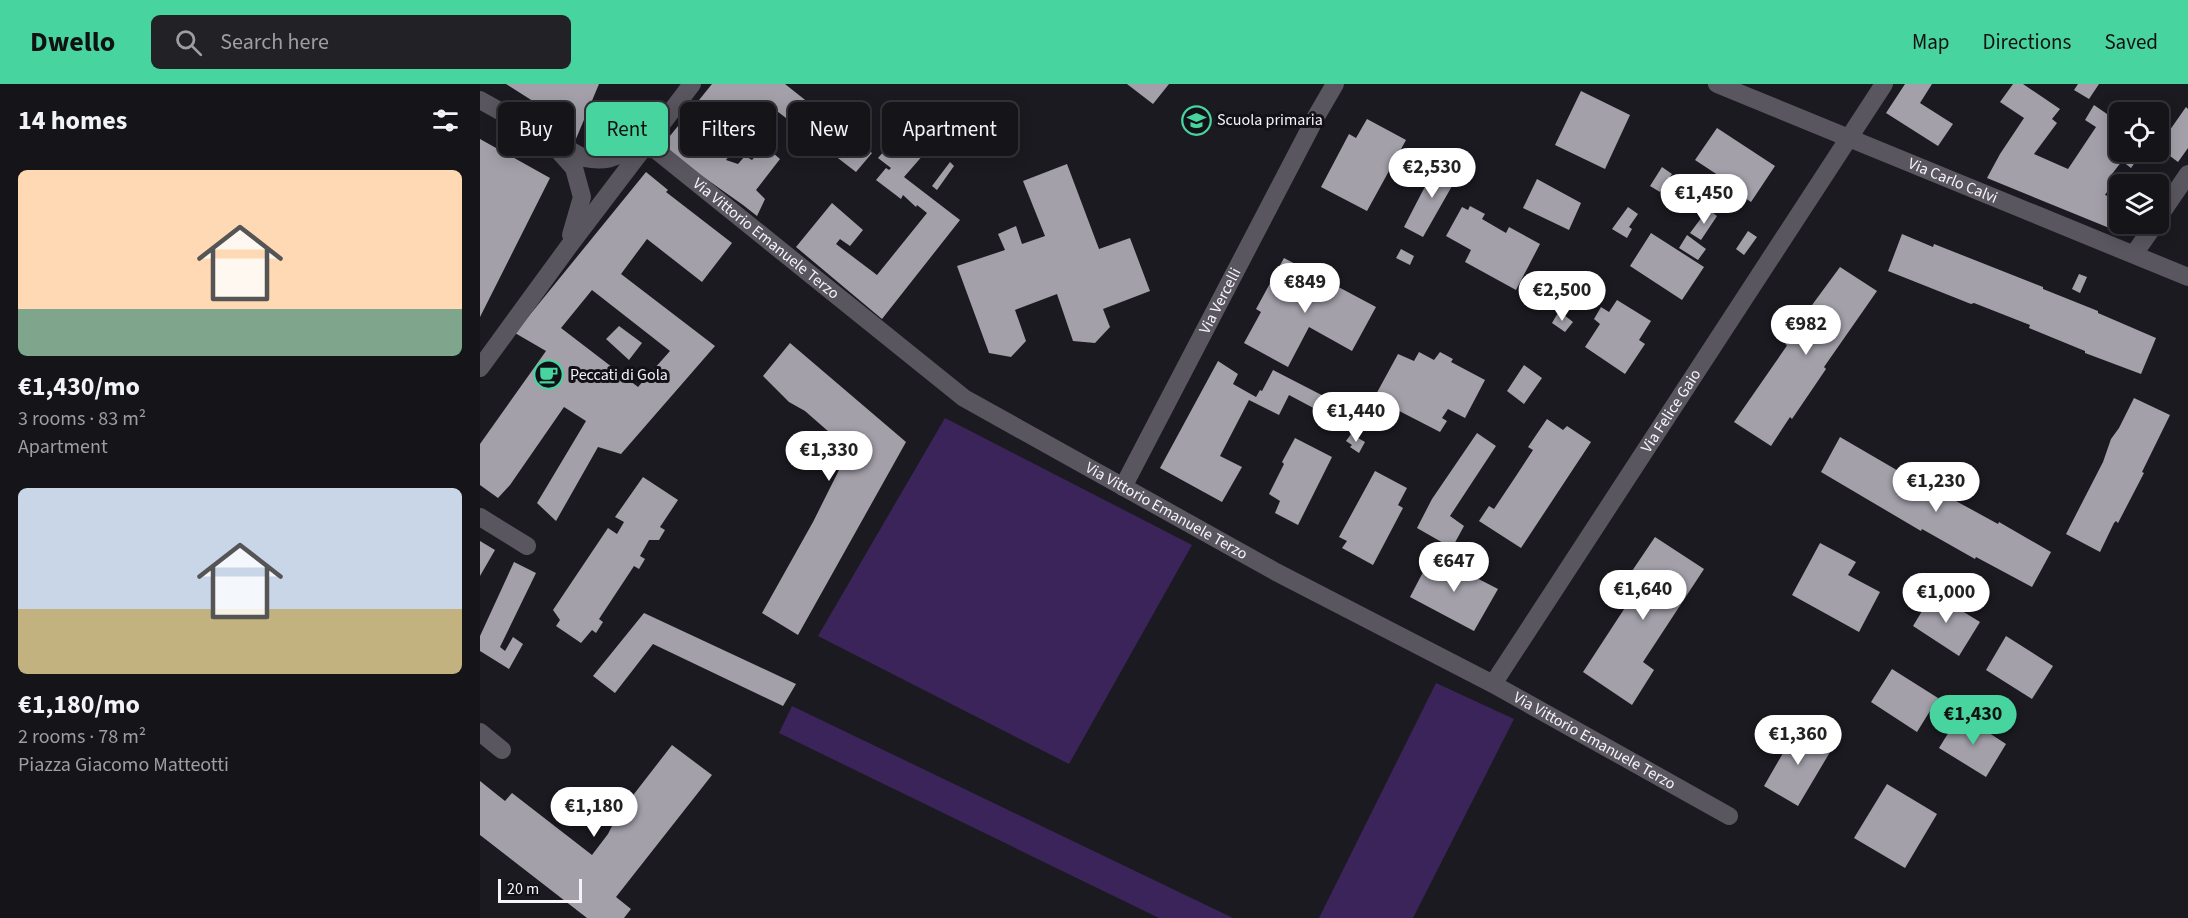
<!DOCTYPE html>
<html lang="en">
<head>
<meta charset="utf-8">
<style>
  :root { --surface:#151419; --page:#222126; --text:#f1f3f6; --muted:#9d9ea2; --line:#343338; --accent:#47d49e }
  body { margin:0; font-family:"Source Sans 3",sans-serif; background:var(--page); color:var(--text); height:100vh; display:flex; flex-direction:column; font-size:22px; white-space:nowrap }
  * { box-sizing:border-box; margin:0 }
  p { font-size:20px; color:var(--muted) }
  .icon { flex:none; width:33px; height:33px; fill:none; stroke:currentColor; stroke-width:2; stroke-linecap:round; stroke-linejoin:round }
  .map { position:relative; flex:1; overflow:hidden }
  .side { display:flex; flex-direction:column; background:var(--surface); width:480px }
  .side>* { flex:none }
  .top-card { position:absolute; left:18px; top:18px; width:570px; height:54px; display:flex; gap:12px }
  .fabs { position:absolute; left:1629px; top:18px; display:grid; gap:12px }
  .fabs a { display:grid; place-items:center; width:60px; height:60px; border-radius:9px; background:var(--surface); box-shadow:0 3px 15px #0003,0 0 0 2px var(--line); font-size:30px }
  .scale { position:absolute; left:18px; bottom:15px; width:84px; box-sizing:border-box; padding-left:6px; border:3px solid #f6f4f9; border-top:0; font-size:16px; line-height:21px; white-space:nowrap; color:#f6f4f9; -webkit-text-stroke:4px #131118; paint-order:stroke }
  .price { position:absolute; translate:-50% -51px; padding:0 14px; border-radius:21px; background:#fff; color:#222; font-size:20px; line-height:39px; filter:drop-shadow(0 2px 3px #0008) }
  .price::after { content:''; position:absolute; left:50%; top:36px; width:18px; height:14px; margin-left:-9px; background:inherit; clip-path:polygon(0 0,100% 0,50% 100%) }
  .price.active { background:var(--accent); color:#111 }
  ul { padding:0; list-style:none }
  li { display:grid; align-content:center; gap:12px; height:318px; padding:0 18px }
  li span { display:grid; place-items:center; height:186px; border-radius:9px; color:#555 }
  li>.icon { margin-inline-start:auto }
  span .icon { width:108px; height:108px; fill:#fffc; stroke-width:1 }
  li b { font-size:26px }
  h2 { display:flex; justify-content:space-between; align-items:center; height:72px; padding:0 18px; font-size:26px }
  .chip { padding:0 21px; border-radius:9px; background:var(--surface); box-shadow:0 3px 15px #0003,0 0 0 2px var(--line); font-size:21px; line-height:54px }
  .chip.active { background:var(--accent); color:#111 }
  header { display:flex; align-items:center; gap:36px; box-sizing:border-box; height:84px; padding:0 30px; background:var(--accent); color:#111 }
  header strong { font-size:28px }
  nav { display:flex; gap:33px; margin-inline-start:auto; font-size:21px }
  .search { width:420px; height:54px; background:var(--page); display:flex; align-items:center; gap:15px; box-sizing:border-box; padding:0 21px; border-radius:9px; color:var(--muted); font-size:22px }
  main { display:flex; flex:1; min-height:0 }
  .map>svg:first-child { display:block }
  .green { fill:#3a2459 }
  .building { fill:#a3a0aa; fill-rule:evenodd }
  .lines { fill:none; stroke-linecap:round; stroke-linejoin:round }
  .minor { stroke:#59565f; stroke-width:18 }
  .tertiary { stroke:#59565f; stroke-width:18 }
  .labels { text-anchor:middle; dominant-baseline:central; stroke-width:6; stroke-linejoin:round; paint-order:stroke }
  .poi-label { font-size:16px; fill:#f6f4f9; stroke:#131118; text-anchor:start }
  .street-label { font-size:16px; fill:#f6f4f9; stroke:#131118 }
</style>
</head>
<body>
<header>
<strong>Dwello</strong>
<div class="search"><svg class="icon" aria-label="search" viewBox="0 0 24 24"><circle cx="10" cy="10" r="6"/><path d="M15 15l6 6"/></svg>Search here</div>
<nav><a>Map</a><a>Directions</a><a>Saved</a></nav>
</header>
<main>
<section class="side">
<h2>14 homes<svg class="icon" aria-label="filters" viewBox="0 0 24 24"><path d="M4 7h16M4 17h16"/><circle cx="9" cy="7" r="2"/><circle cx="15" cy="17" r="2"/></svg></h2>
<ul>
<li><span style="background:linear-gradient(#ffd9b3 75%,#7fa58c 0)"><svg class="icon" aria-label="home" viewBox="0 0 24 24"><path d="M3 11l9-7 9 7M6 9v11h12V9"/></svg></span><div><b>€1,430/mo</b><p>3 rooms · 83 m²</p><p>Apartment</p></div></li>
<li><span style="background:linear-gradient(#c9d6e8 65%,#c2b280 0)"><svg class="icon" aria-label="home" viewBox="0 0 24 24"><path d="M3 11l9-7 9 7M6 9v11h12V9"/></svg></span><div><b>€1,180/mo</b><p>2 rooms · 78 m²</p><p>Piazza Giacomo Matteotti</p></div></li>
</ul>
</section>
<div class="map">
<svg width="1708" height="834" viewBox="0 0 1708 834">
  <rect width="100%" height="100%" fill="#1c1a21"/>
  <path class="green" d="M465 334 712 461 589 680 338 552Z
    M956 599 1034 635 933 834H839Z
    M312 622 753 834H679L299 649Z"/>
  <path class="building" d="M26 0H119L93 62 59 43 67 26Z
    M232 0H305L392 69 376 88 293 24 284 47 294 54 286 63 300 75 276 106 285 115 277 132 263 121 181 63ZM249 34 264 43 284 62 272 76 265 72 258 80 246 76 249 72 230 58Z
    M647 0H689L673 20Z
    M1425 0H1452L1440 19 1473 40 1458 62 1406 29Z
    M1533 0H1543L1580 25 1572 35 1577 39 1554 70 1588 85 1616 43 1605 36 1614 21 1627 30 1630 26 1640 33V68H1662L1651 84 1642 77 1632 90 1637 93 1625 111 1640 116V140H1657L1649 152 1507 94 1520 70 1544 34 1520 18Z
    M1598 0H1619L1609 15 1594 6Z
    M1101 7 1150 31 1125 85 1075 61Z
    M1706 23 1708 25V64L1698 78 1678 63Z
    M887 35 926 56 887 127 841 103 869 50 876 54Z
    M1237 44 1295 82 1271 118 1241 98 1244 95 1215 76Z
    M419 50 444 70 424 93 480 136 402 235 316 163 352 119 383 146 370 162 360 155 356 160 397 191 447 129 437 121 436 123 423 111 421 115 396 96 406 84 409 86 411 84 398 74Z
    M0 55 70 94 0 233Z
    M470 78 474 82 457 106 452 102Z
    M970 79 980 84V88L943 153 924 143 953 87 959 90 964 81 968 83Z
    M587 80 619 165 650 154 670 207 623 225 630 243 615 259 593 257 577 210 535 226 546 257 531 273 509 269 477 182 525 166 518 150 536 142 542 160 565 152 543 97Z
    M1182 83 1192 90 1180 108 1170 102Z
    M166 88 188 106 186 108 252 159 222 198 167 155 141 190 235 262 141 370 118 363 76 437 57 419 106 337 84 323 30 401 18 414 0 401V360L66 267 35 249ZM112 206 190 267 158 303 81 244Z
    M1195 94 1206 101 1196 119 1183 113Z
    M1057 95 1101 119 1089 146 1043 124Z
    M990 122 1005 130 1002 135 1026 149 1029 143 1060 160 1036 206 985 178 991 166 966 152 982 123 988 126Z
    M1148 123 1158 130 1149 143 1152 145 1147 154 1132 145Z
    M1228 125 1237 132 1221 156 1210 149Z
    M1268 147 1277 153 1264 171 1256 165Z
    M1171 149 1224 183 1202 216 1150 182Z
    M1422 150 1453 163 1454 160 1563 203V205L1618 227V229L1676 254 1661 290 1605 269V267L1549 244 1550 241 1494 219 1491 220 1408 187Z
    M1207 151 1226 165 1218 176 1199 164Z
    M921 165 934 172 930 181 916 174Z
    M804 174 896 223 872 267 829 243 808 283 764 259 781 228 776 225Z
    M1360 183 1397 207 1344 283 1346 285 1312 335 1310 333 1291 362 1254 338 1306 263 1307 261 1305 260 1321 236Z
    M1599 190 1607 193 1600 209 1592 205Z
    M1137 216 1171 237 1159 256 1165 260 1145 290 1105 263 1120 240 1114 235 1121 223 1129 228Z
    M1079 227 1093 238 1085 248 1072 239Z
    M139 242 162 259 149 276 126 255Z
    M310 259 426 358 318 551 282 529 333 438 360 384 364 385 373 369 325 327 309 318 283 292Z
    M939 268 954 276 960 268 973 275 971 278 1005 296 985 334 968 325 962 334 967 337 960 348 894 314 918 270 934 277Z
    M738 277 758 290 753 300 776 313 780 306 782 307 793 286 861 321 854 335 809 311 799 331 769 316 740 372 762 383 742 418 680 384Z
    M1044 281 1062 294 1044 320 1027 307Z
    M1654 314 1690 331 1662 388 1664 389 1638 439 1636 437 1634 439 1620 468 1586 450 1623 378 1631 355 1639 344Z
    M1067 335 1083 346 1087 342 1111 358 1041 464 999 437 1009 422 1014 425 1034 395 1053 366 1048 363Z
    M997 349 1016 362 970 432 984 442 972 464 937 444 952 415Z
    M871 350 885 358 879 369 870 363 872 361 866 357Z
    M1360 353 1451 406 1464 412 1465 411 1518 440 1519 438 1571 468 1552 503 1496 473 1495 475 1442 445 1441 447 1341 388Z
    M815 354 852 373 818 441 795 429 800 417 789 410 804 380 802 378Z
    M895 387 927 404 918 421 923 424 893 481 862 464 867 457 859 453Z
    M163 393 198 416 180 443 185 446 179 456H169L160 472 165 475 159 485 154 482 119 535 123 538 116 549 112 546 101 559 76 542 80 536 73 526 128 444 137 450 144 438 135 433Z
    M1175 453 1224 485 1163 578 1174 586 1152 621 1103 588 1165 493 1152 487Z
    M0 457 15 466 0 492Z
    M1340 459 1376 478 1368 491 1400 508 1379 548 1312 511Z
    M952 471 1018 505 994 547 930 513Z
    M34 478 56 489 20 563 25 567 33 553 43 560 29 585 0 567V552Z
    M1453 509 1500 538 1479 572 1433 542Z
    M164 529 316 600 303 622 173 560 135 609 113 592Z
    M1526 552 1573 582 1552 615 1506 586Z
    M1412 585 1458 614 1437 648 1391 618Z
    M1480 630 1526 660 1506 693 1459 664Z
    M1318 643 1353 663 1318 722 1284 702Z
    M192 661 232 691 136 813 151 825 144 834H107L0 751V697L25 717 32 709 112 771 128 750 137 732Z
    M1407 700 1457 730 1425 784 1374 754Z"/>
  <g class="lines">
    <g class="minor">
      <path d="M0 16 104 74C131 79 138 71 162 60"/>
      <path id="s1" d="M166 58 484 314 796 488 1013 600 1249 732"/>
      <path d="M77 65 94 84 102 113 91 151"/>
      <path d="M1678 134 1708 90"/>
      <path d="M1654 170 1675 140"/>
      <path d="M0 284 89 162 212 0"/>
      <path id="s2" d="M643 403 837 31 855 0"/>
      <path d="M0 433 47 462"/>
      <path id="s3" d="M1013 600 1404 0"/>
      <path d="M0 648 22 666"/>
    </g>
    <path class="tertiary" id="s4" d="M1237 0 1708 193"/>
  </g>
  <defs>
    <symbol id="school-ring" viewBox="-11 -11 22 22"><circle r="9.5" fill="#131118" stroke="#47d49e" stroke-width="1.5"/><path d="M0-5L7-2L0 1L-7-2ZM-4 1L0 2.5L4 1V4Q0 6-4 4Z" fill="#47d49e"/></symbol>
    <symbol id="cafe-ring" viewBox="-11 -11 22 22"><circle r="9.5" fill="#131118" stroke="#47d49e" stroke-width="1.5"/><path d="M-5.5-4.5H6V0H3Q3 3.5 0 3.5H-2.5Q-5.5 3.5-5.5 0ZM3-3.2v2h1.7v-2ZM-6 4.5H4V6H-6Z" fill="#47d49e"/></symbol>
  </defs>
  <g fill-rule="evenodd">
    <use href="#school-ring" x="700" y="20" width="33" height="33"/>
    <use href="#cafe-ring" x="52" y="274" width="33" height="33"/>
  </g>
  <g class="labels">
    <g class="poi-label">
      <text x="737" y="36">Scuola primaria</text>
      <text x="90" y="291">Peccati di Gola</text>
    </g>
    <g class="street-label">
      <text stroke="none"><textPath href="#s4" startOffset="255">Via Carlo Calvi</textPath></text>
      <text stroke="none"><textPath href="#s1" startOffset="154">Via Vittorio Emanuele Terzo</textPath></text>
      <text stroke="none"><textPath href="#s2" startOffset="210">Via Vercelli</textPath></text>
      <text stroke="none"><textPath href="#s3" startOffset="326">Via Felice Gaio</textPath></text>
      <text stroke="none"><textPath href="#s1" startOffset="640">Via Vittorio Emanuele Terzo</textPath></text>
      <text stroke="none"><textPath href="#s1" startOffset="1126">Via Vittorio Emanuele Terzo</textPath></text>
    </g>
  </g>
</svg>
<div class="fabs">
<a><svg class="icon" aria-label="locate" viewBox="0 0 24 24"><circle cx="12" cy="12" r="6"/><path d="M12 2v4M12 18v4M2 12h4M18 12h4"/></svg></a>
<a><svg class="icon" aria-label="layers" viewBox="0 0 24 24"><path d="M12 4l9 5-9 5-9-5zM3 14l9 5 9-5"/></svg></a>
</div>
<div class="scale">20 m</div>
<b class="price" style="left:952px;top:115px">€2,530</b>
<b class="price" style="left:1224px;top:141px">€1,450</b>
<b class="price" style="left:825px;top:230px">€849</b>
<b class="price" style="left:1082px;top:238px">€2,500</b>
<b class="price" style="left:1326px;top:272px">€982</b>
<b class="price" style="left:876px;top:359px">€1,440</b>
<b class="price" style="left:349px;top:398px">€1,330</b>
<b class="price" style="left:1456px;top:429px">€1,230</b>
<b class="price" style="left:974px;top:509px">€647</b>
<b class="price" style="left:1163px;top:537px">€1,640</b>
<b class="price" style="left:1466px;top:540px">€1,000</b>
<b class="price active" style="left:1493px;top:662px">€1,430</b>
<b class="price" style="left:1318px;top:682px">€1,360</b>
<b class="price" style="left:114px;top:754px">€1,180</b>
<div class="top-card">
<a class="chip">Buy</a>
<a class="chip active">Rent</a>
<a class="chip">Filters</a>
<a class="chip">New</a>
<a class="chip">Apartment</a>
</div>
</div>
</main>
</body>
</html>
